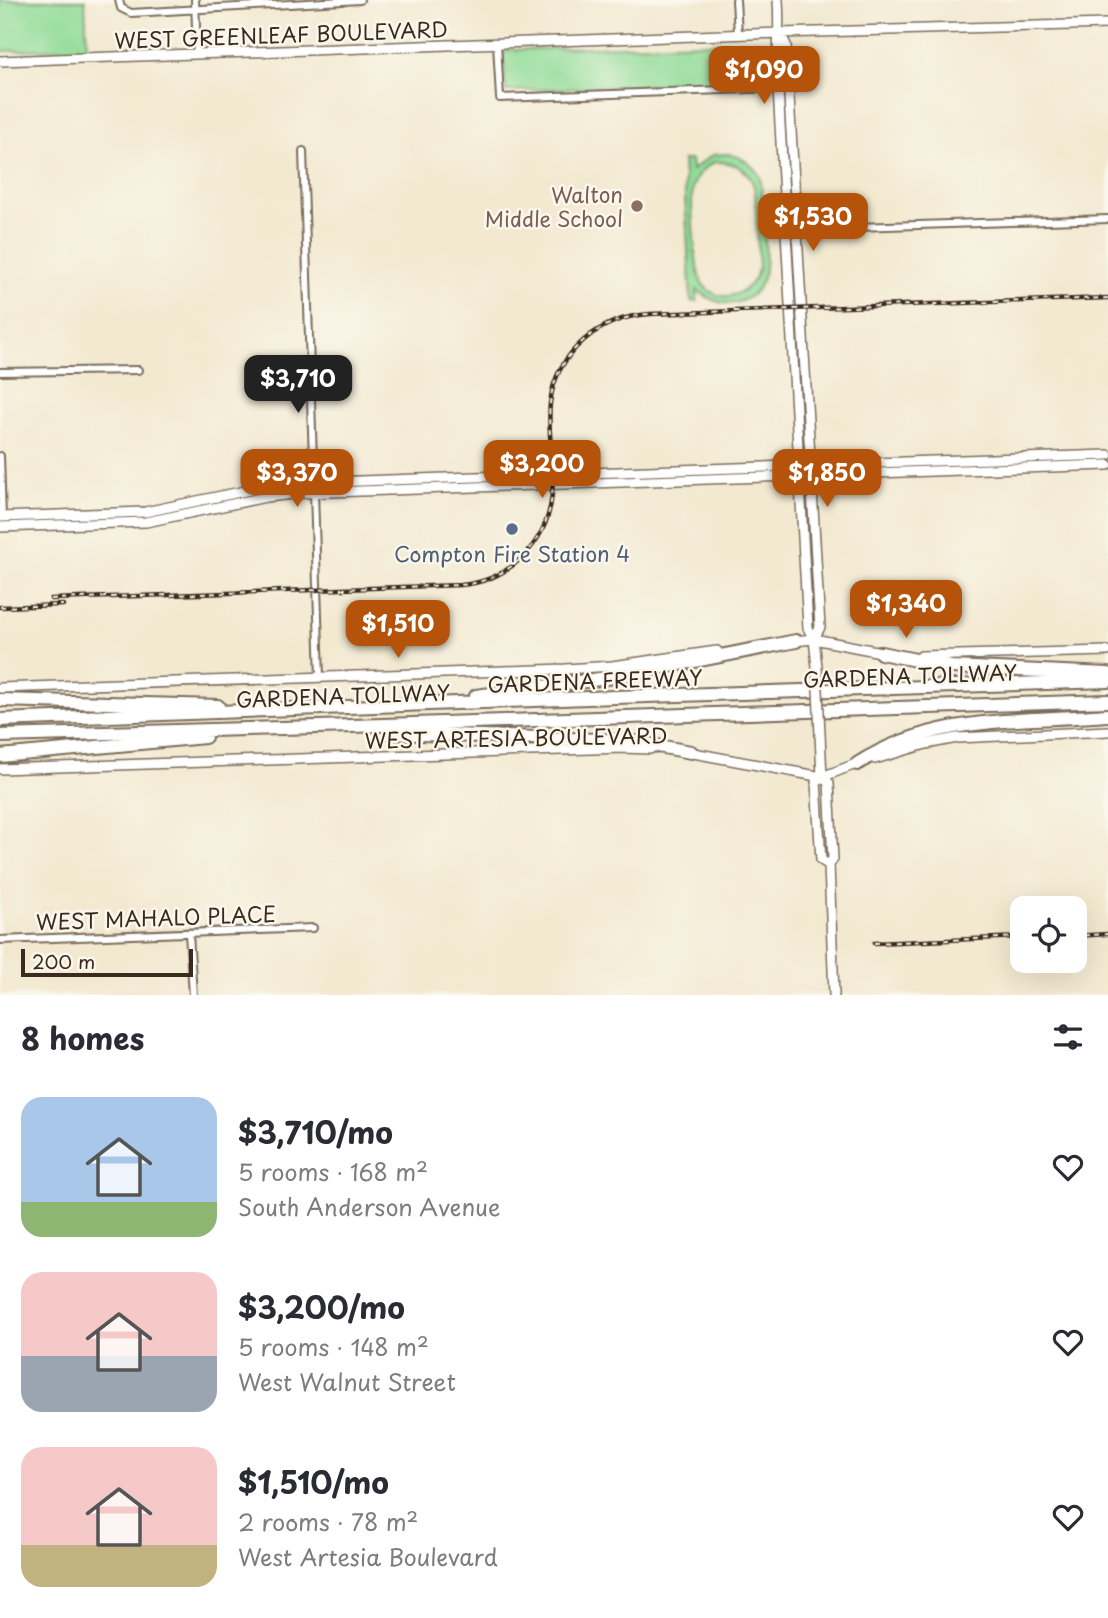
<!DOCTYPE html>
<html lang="en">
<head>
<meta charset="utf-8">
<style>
  :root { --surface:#fff; --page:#f7f7f7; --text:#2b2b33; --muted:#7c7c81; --accent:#b45309 }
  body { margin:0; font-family:"Playpen Sans",sans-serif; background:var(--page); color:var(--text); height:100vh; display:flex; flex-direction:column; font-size:26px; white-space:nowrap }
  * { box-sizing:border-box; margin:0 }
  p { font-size:23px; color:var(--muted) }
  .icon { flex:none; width:38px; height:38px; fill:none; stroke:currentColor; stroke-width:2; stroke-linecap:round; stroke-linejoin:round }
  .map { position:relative; height:995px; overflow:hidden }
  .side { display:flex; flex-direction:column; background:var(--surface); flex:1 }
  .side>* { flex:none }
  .controls { position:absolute; left:1010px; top:896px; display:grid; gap:14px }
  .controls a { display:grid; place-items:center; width:77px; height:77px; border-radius:14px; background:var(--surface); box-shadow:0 7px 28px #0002; font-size:35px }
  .scale { position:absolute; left:21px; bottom:18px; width:172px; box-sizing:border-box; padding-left:7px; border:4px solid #3b2a1e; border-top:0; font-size:19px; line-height:24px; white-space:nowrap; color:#3b2a1e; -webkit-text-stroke:5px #fbf7ec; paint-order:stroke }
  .price { position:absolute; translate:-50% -60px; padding:0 16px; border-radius:14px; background:var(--accent); color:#fff; font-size:23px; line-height:46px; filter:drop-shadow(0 2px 4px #0008) }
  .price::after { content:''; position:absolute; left:50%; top:42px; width:21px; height:16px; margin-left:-10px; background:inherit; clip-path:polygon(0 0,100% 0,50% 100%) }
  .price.active { background:#222; color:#fff }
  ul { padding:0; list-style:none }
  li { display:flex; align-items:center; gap:21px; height:175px; padding:0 21px }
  li span { display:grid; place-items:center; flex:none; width:196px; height:140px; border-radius:21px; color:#555 }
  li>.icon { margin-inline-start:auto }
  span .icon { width:84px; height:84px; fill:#fffc; stroke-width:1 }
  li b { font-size:30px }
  h2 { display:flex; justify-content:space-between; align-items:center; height:84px; padding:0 21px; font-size:30px }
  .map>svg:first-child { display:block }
  .green { fill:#92dc98; stroke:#66835b; stroke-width:2; fill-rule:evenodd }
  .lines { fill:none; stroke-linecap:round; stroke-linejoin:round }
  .street-casing { stroke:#7b6d5c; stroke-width:10 }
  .secondary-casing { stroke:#7b6d5c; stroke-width:12 }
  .highway-casing { stroke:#7b6d5c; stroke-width:16 }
  .street { stroke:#fff; stroke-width:6 }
  .secondary { stroke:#fff; stroke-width:9 }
  .highway { stroke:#fff; stroke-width:12 }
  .rail-casing { stroke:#3b2a1e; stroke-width:4.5 }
  .rail { stroke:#fbf7ec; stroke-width:2; stroke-dasharray:5; stroke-linecap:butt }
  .secondary-bridge-casing { stroke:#7b6d5c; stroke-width:12; stroke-linecap:butt }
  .secondary-bridge { stroke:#fff; stroke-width:9 }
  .education-dot { fill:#8d6e63; stroke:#fbf7ec; stroke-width:2.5 }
  .service-dot { fill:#5c6f8a; stroke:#fbf7ec; stroke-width:2.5 }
  .labels { text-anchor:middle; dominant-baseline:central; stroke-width:5; stroke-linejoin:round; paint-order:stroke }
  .street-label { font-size:21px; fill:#3b2a1e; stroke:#fbf7ec }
  .education-label { font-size:21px; fill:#785e54; stroke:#fbf7ec; text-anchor:end }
  .service-label { font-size:21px; fill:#4e5e75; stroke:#fbf7ec }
</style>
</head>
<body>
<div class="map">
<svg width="1108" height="995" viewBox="0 0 1108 995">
  <rect width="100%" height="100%" fill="#fbf7ec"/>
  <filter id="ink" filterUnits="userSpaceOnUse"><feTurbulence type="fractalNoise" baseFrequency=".0143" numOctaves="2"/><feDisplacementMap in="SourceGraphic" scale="14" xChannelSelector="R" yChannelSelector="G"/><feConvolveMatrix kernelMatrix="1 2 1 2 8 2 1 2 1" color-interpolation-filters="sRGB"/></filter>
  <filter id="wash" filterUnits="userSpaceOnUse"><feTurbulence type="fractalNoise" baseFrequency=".00686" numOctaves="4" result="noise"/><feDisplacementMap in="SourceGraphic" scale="28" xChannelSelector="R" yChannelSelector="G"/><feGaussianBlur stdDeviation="1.57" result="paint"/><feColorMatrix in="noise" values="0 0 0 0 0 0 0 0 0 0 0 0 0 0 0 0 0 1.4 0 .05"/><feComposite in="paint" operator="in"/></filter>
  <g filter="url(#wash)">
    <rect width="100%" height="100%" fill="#f2e9d0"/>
    <path class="green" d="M0 0H85L87 48 0 51Z
      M761 41 768 47 770 76 767 81 506 91 503 53 507 50Z
      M728 154C742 157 753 164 760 177 763 193 763 210 764 227 766 254 772 292 738 302 723 306 709 300 697 290V301H691L683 160H691L692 170 712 155ZM715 162C736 161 750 169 755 190L759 266C754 293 720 309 702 283 695 274 690 198 693 186 697 174 704 167 715 162Z"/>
  </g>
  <g filter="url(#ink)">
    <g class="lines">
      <defs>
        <path id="street" d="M119 0 121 8 131 13 360 0
          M195 0 197 54
          M736 0 738 34
          M497 43 500 98 778 88
          M303 151 320 678
          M795 229 1108 219
          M0 372 138 370
          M0 456 2 518
          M189 933 193 995
          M0 940 313 928"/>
        <path id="secondary" d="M778 0C780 30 777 58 778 88L808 628 814 639 817 667
          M780 33 786 45 820 627 814 639
          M0 61 780 33 1108 24
          M0 517 145 512 259 488 302 483 1108 455
          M0 527 146 522 266 497 303 493 1108 465
          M793 641 814 639 886 653
          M921 656 1108 651
          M0 688 565 669 612 666 717 651
          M820 735 822 777 829 783 833 859 829 865 834 995
          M688 752 822 777 861 762
          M875 759 926 744 957 738 1108 731
          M0 769 622 748 650 749
          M822 777 816 782 821 860 829 865"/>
        <path id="highway" d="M881 653 951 667 1108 674
          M476 696 614 677 796 641
          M0 700 218 706
          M0 720 616 697 1108 681
          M391 733 630 741 691 752
          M0 736 353 726 1108 701
          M0 756 205 737
          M857 764C936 714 1019 722 1108 715"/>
      </defs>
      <use href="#street" class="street-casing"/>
      <use href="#secondary" class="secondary-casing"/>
      <use href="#highway" class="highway-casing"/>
      <use href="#street" class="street"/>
      <use href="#secondary" class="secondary"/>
      <use href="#highway" class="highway"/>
      <defs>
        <path id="rail" d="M51 599 461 585C509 581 548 543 552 494 555 464 547 433 550 403 556 352 600 317 650 314L1108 298
          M0 607 63 605
          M1074 936 1108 934
          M874 943 1022 937"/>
      </defs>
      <use href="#rail" class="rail-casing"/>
      <use href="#rail" class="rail"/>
      <defs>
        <path id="secondary-bridge" d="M817 667 820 735"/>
      </defs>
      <use href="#secondary-bridge" class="secondary-bridge-casing"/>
      <use href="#secondary-bridge" class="secondary-bridge"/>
    </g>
  </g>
  <circle class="education-dot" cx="637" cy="206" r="7"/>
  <circle class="service-dot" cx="512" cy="529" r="7"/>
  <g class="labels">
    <g class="street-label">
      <text transform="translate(281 34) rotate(-2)">WEST GREENLEAF BOULEVARD</text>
      <text transform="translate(910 675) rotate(-2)">GARDENA TOLLWAY</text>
      <text transform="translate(595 680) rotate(-2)">GARDENA FREEWAY</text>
      <text transform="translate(343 695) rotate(-2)">GARDENA TOLLWAY</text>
      <text transform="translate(516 737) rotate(-1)">WEST ARTESIA BOULEVARD</text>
      <text transform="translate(156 917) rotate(-2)">WEST MAHALO PLACE</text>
    </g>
    <g class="education-label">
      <text x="623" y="194">Walton<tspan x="623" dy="24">Middle School</tspan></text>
    </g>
    <g class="service-label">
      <text x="512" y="553">Compton Fire Station 4</text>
    </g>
  </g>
</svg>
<div class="controls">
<a><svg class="icon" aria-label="locate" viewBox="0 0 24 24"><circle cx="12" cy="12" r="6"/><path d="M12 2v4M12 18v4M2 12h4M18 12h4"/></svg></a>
</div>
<div class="scale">200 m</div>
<b class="price" style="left:764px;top:106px">$1,090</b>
<b class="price" style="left:813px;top:253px">$1,530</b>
<b class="price active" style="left:298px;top:415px">$3,710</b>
<b class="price" style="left:542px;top:500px">$3,200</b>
<b class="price" style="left:297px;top:509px">$3,370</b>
<b class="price" style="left:827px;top:509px">$1,850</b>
<b class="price" style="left:906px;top:640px">$1,340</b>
<b class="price" style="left:398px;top:660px">$1,510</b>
</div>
<section class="side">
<h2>8 homes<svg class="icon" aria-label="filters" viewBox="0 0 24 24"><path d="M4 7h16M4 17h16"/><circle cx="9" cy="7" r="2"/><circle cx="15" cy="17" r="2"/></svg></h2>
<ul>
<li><span style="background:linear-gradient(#a9c7e8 75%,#8fb573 0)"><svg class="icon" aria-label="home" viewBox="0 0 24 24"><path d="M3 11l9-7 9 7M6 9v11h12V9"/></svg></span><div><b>$3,710/mo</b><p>5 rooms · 168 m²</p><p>South Anderson Avenue</p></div><svg class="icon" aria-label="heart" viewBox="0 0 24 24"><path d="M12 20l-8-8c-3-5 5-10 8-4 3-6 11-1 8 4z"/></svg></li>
<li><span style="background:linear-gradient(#f6c9c9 60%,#9aa5b1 0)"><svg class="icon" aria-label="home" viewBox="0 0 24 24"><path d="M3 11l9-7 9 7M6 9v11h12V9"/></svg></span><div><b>$3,200/mo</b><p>5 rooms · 148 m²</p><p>West Walnut Street</p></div><svg class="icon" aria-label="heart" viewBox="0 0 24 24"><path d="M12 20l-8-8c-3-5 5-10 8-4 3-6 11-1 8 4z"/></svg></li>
<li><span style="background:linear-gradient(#f6c9c9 70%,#c2b280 0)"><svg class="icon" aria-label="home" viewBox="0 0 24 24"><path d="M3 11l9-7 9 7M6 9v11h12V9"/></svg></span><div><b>$1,510/mo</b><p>2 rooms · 78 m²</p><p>West Artesia Boulevard</p></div><svg class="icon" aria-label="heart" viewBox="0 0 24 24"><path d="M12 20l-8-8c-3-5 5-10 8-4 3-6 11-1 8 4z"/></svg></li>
</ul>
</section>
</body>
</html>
